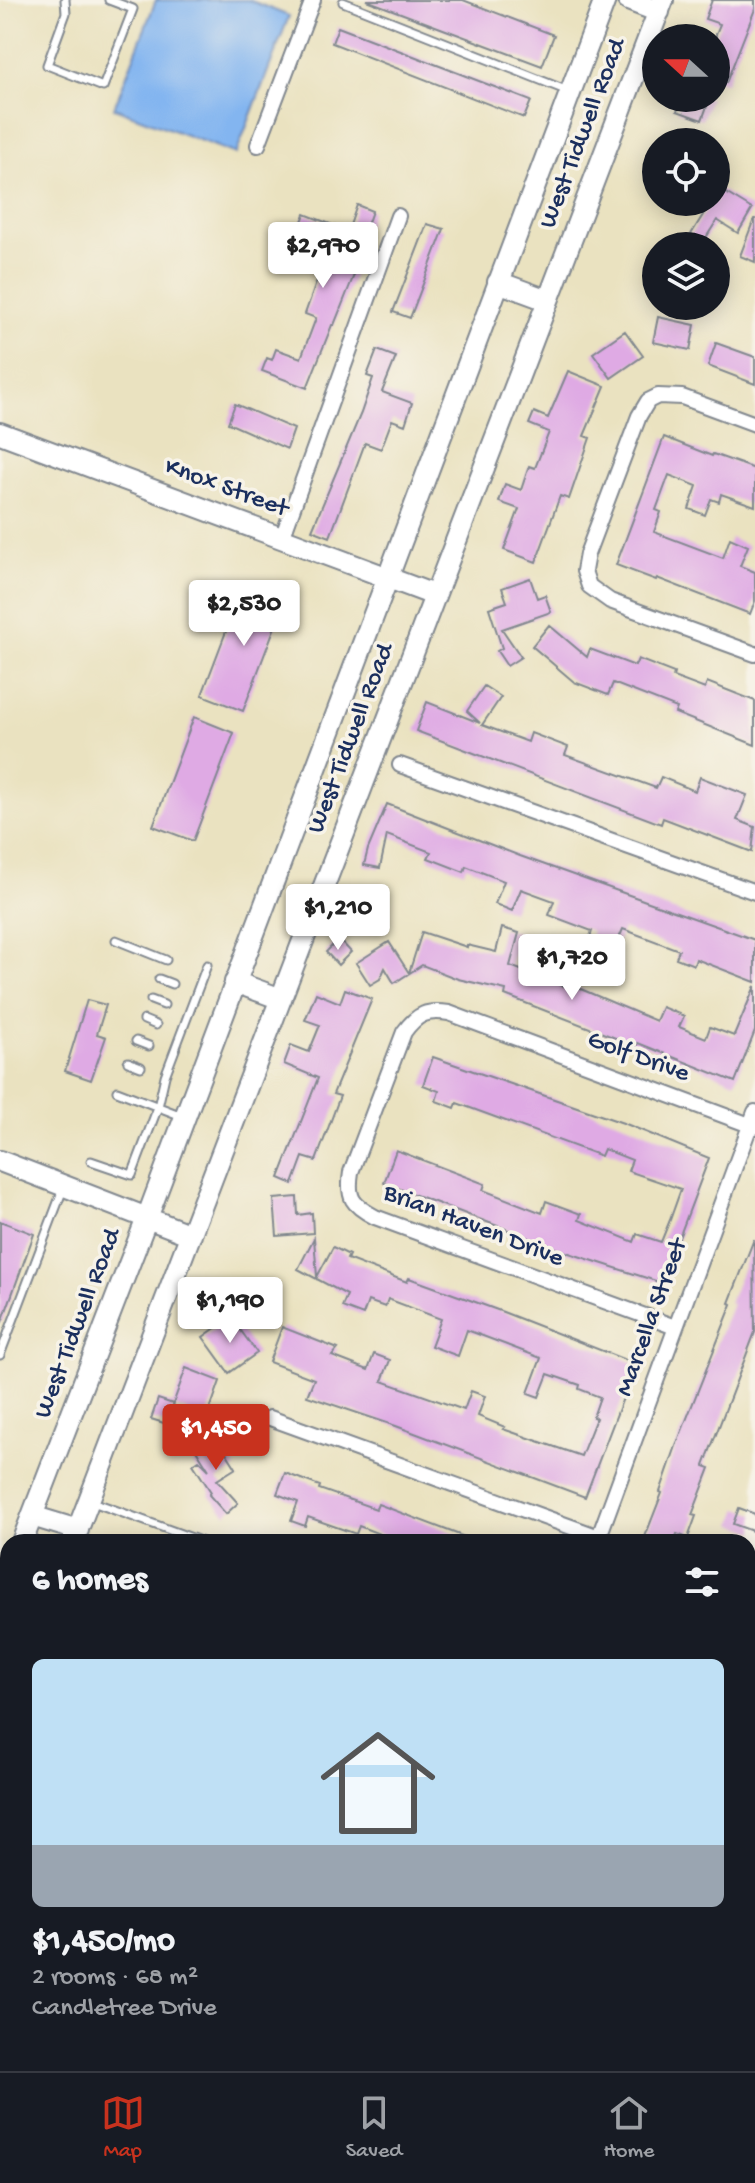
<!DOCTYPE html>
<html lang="en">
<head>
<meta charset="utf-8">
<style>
  :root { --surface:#171b24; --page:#242831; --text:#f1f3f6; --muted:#9ea1a6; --line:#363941; --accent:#c8321e }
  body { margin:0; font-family:"Gochi Hand",sans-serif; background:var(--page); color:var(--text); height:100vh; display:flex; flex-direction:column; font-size:30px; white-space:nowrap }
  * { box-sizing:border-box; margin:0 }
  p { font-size:26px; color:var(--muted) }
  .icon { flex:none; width:44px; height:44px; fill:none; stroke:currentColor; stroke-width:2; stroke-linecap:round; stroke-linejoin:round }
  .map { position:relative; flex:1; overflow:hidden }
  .side { position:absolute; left:0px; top:1534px; width:756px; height:538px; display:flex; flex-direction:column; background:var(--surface); border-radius:24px 24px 0 0; box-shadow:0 4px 20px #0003 }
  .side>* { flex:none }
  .needle { width:52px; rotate:291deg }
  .buttons { position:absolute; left:642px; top:24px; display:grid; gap:16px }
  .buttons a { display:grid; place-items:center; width:88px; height:88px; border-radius:50%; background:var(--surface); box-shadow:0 4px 20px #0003; font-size:40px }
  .price { position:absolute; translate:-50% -68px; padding:0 18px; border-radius:8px; background:#fff; color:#222; font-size:26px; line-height:52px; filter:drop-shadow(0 2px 4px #0008) }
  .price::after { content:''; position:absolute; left:50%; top:48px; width:24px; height:18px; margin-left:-12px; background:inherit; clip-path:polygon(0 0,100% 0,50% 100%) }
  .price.selected { background:var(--accent); color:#fff }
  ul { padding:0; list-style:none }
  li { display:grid; align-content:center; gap:16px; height:424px; padding:0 32px }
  li span { display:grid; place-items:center; height:248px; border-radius:12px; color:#555 }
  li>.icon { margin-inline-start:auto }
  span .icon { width:144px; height:144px; fill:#fffc; stroke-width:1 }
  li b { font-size:34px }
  h2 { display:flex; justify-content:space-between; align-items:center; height:96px; padding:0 32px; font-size:34px }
  .dock { display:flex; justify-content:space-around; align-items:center; height:112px; border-top:2px solid var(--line); background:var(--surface); font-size:22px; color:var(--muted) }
  .dock a { display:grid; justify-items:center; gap:4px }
  .dock .selected { color:var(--accent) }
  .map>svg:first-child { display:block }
  .water { fill:#83b5f0; stroke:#4f72a7; stroke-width:2 }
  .building { fill:#dfaae4 }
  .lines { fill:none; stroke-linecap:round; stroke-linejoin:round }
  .lane-casing { stroke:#82888f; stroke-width:11 }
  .street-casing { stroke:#82888f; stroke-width:18 }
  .secondary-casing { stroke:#82888f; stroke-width:24 }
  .lane { stroke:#fff; stroke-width:7 }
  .street { stroke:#fff; stroke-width:14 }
  .secondary { stroke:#fff; stroke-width:20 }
  .labels { text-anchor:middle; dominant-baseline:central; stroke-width:7; stroke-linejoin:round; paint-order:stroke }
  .street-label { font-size:26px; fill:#1b2f5e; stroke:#f7f3e8 }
</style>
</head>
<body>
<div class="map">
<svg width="755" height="2071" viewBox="0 0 755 2071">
  <rect width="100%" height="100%" fill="#f7f3e8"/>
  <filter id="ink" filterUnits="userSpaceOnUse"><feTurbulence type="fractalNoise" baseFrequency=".0125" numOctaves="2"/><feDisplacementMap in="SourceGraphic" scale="16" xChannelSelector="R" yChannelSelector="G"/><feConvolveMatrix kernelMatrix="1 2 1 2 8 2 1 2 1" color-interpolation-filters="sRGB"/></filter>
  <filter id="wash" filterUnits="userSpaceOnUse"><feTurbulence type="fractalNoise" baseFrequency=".006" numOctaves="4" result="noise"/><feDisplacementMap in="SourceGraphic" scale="32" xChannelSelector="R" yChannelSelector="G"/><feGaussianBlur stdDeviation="1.8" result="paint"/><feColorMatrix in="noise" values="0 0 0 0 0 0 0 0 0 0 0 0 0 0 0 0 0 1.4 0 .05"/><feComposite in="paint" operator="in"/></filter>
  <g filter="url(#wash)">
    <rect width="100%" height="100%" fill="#eae2c0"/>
    <path class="water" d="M156 0H249L289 16 236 154 114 108Z"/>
    <g id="blocks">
      <path class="building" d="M366 0H463L554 35 542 66Z
        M712 0H755V9L726 83 716 79V34L720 24 705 19Z
        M338 27 531 101 524 118 332 43Z
        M682 98H710L702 120 677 111Z
        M716 187 752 209 738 233 717 220 702 244 690 236 711 202H716Z
        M357 205 372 211 350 273 354 275 334 325H332L307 388 262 371 267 358 272 360 276 349 301 358 316 318 305 314 326 255 293 243 305 214 348 231Z
        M754 219H755V262L740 256Z
        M427 224 444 229 410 318 393 312Z
        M658 317 695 325 690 350 653 342Z
        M625 331 643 356 611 378 593 353Z
        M716 343 755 357V384L708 366Z
        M377 350 396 357 382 392 412 403 405 425 392 420 381 449 365 443 330 537 312 530 361 413 373 378 367 376Z
        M568 371 605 386 584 436 590 438 569 499 560 496 536 562 504 550 519 509 499 502 505 484 521 490 529 466 535 468 549 432 529 424 534 412 548 418Z
        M235 404 294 429 287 449 228 423Z
        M664 437 712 456 713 454 755 469V506L721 494 719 502 711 499 705 515 689 509 697 486 669 475 656 510 661 512 654 532 723 558 730 538 748 546 740 566 755 572V601L750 614 657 578 656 580 616 565Z
        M530 578 537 598 545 595 551 612 502 629 521 657 507 666 497 651 502 648 489 608 507 602 502 588Z
        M244 584 285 600 243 711 202 695Z
        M549 625 587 657 590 649 635 666 638 659 674 673 673 677 705 689 707 682 755 701V745L675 713 677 708 613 683 608 695 574 682 532 646Z
        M484 686 501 697 482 725 528 742 531 733 568 747 565 755 656 788 661 777 695 791 700 777 747 795 737 820 755 827 752 852 663 818 661 824 416 731 427 702 480 723 467 711Z
        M194 717 234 733 193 841 153 826Z
        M387 804 520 856 755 940V982L696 959 694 965 676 958 679 950 623 929 614 950 589 940 592 931 549 915 554 901 521 889 512 911 495 904 504 881 466 866 464 872 428 858 431 852 387 835 380 868 364 865 368 849Z
        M502 928 519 933 510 966 563 986 564 982 656 1021 662 1007 684 1016 679 1027 706 1038 710 1027 734 1036 755 986V1031L735 1082 638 1043 636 1046 505 995 506 990 458 979 422 965 394 983 385 968 380 979 370 985 356 963 389 942 409 973 422 932 467 947V945L496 952Z
        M339 939 351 952 338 965 326 952Z
        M345 989 372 999 333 1094 340 1096 316 1161 303 1157 293 1184 279 1178 318 1078 284 1064 291 1045 309 1052 320 1025 305 1020 316 993 340 1003Z
        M87 1000 106 1005 97 1034 106 1037 91 1080 65 1071Z
        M433 1057 626 1124 709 1158 662 1283 566 1252 384 1183 396 1150 485 1184 483 1190 542 1213 546 1201 581 1214 579 1220 634 1242 637 1234 661 1242 670 1220 681 1189 628 1171 632 1160 604 1149 601 1156 457 1103 455 1108 436 1101 439 1091 423 1085Z
        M297 1197 298 1215 312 1213 313 1233 277 1236 274 1199Z
        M0 1221 34 1234 2 1322 0 1321Z
        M314 1238 317 1277 333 1247 349 1255 347 1259 407 1282 409 1278 503 1312 636 1364 585 1497 396 1426 307 1396 314 1379 269 1362 282 1327 338 1349 332 1356 368 1370 374 1354 390 1360 382 1381 464 1410 471 1391 485 1396 478 1416 505 1427 503 1429 581 1456 596 1418 593 1417 600 1397 579 1389 580 1385 548 1374 539 1397 528 1393 541 1358 467 1330 458 1356 431 1346 441 1319 388 1299 385 1307 368 1301 363 1315 342 1307 347 1295 298 1269Z
        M754 1239 755 1332 704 1466 710 1468 692 1515 696 1516 688 1538 677 1534 674 1542H643L662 1493 660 1492 676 1446 732 1304 729 1303Z
        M231 1317 257 1353 229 1373 203 1337Z
        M186 1368 220 1381 207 1418 173 1406 167 1424 151 1419 158 1399 173 1404Z
        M215 1435 236 1468 217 1480 238 1503 226 1514 209 1495 211 1492 193 1464 199 1460 209 1470 195 1448Z
        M285 1473 320 1486 319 1489 376 1509 378 1504 478 1542H400L359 1526 356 1534 308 1517 305 1526 291 1521 298 1502 277 1494Z
        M739 1508 755 1514V1532L733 1524Z"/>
    </g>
  </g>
  <g filter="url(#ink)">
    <use href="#blocks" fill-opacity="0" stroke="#82888f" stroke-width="2"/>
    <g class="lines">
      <defs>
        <path id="lane" d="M65 0 66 13 47 65 103 87 133 9 109 0
          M343 2 568 91
          M116 940 166 960
          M159 979 172 984
          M151 1000 164 1005
          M144 1020 156 1025
          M136 1041 149 1046
          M128 1062 141 1067
          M117 1091 182 1116
          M91 1161 132 1175 158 1107 165 1076 207 965
          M0 1355 63 1189
          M90 1501 203 1542
          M0 1933 8 1911
          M409 2071 411 2064
          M667 2071 670 2064"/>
        <path id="street" d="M258 145 313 0
          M755 424 682 397 658 396 648 401 639 416 587 554 584 571 589 586 610 601 755 654
          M282 538 398 216
          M400 765 755 892
          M675 1327 375 1217C352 1205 347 1198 351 1172L404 1032C418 1013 427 1010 449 1013L755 1127
          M270 1418 599 1537
          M597 1542 755 1112
          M748 1763 755 1744
          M194 2071 197 2064"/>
        <path id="secondary" d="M628 0 659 12
          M498 282 547 300
          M0 433 434 595
          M235 982 281 999
          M0 1161 191 1235
          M32 1516 78 1530
          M22 1542 147 1218 605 0
          M73 1542 663 0
          M0 1598 8 1578
          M0 1726 8 1706
          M0 1845 8 1848
          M0 1885 8 1887
          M475 2064 493 2071
          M579 2064 597 2071"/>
      </defs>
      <use href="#lane" class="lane-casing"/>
      <use href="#street" class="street-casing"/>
      <use href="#secondary" class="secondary-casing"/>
      <use href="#lane" class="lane"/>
      <use href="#street" class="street"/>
      <use href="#secondary" class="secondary"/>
    </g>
  </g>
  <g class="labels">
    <g class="street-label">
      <text transform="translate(584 134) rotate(-69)">West Tidwell Road</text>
      <text transform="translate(226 489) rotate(20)">Knox Street</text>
      <text transform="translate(352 739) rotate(-69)">West Tidwell Road</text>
      <text transform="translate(638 1058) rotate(20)">Golf Drive</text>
      <text transform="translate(473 1227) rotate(21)">Brian Haven Drive</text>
      <text transform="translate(653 1318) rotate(-70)">Marcella Street</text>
      <text transform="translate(79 1324) rotate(-69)">West Tidwell Road</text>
    </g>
  </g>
</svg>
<div class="buttons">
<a><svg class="needle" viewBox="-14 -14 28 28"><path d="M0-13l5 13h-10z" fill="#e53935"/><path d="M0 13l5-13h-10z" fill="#9ea1a6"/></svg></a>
<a><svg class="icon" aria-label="locate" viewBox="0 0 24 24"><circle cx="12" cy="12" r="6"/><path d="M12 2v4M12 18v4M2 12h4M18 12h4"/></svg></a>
<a><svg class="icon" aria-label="layers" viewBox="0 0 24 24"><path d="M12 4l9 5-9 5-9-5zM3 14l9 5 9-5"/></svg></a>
</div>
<b class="price" style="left:323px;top:290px">$2,970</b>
<b class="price" style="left:244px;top:648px">$2,530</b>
<b class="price" style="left:338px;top:952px">$1,210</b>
<b class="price" style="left:572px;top:1002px">$1,720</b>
<b class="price" style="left:230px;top:1345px">$1,190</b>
<b class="price selected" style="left:216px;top:1472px">$1,450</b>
<section class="side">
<h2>6 homes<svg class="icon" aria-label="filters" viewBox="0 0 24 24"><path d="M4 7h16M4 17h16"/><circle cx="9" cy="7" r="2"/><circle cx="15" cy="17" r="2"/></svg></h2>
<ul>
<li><span style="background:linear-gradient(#bfe0f5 75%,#9aa5b1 0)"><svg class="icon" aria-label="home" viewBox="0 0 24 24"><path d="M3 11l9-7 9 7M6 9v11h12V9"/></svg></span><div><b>$1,450/mo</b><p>2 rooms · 68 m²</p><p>Candletree Drive</p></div></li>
</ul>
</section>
</div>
<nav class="dock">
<a class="selected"><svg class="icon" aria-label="map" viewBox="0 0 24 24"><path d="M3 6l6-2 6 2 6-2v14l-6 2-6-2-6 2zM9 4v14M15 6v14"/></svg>Map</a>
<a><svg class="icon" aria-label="saved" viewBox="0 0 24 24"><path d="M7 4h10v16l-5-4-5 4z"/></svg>Saved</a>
<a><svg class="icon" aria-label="home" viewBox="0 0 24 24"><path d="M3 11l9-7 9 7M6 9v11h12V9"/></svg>Home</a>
</nav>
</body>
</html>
